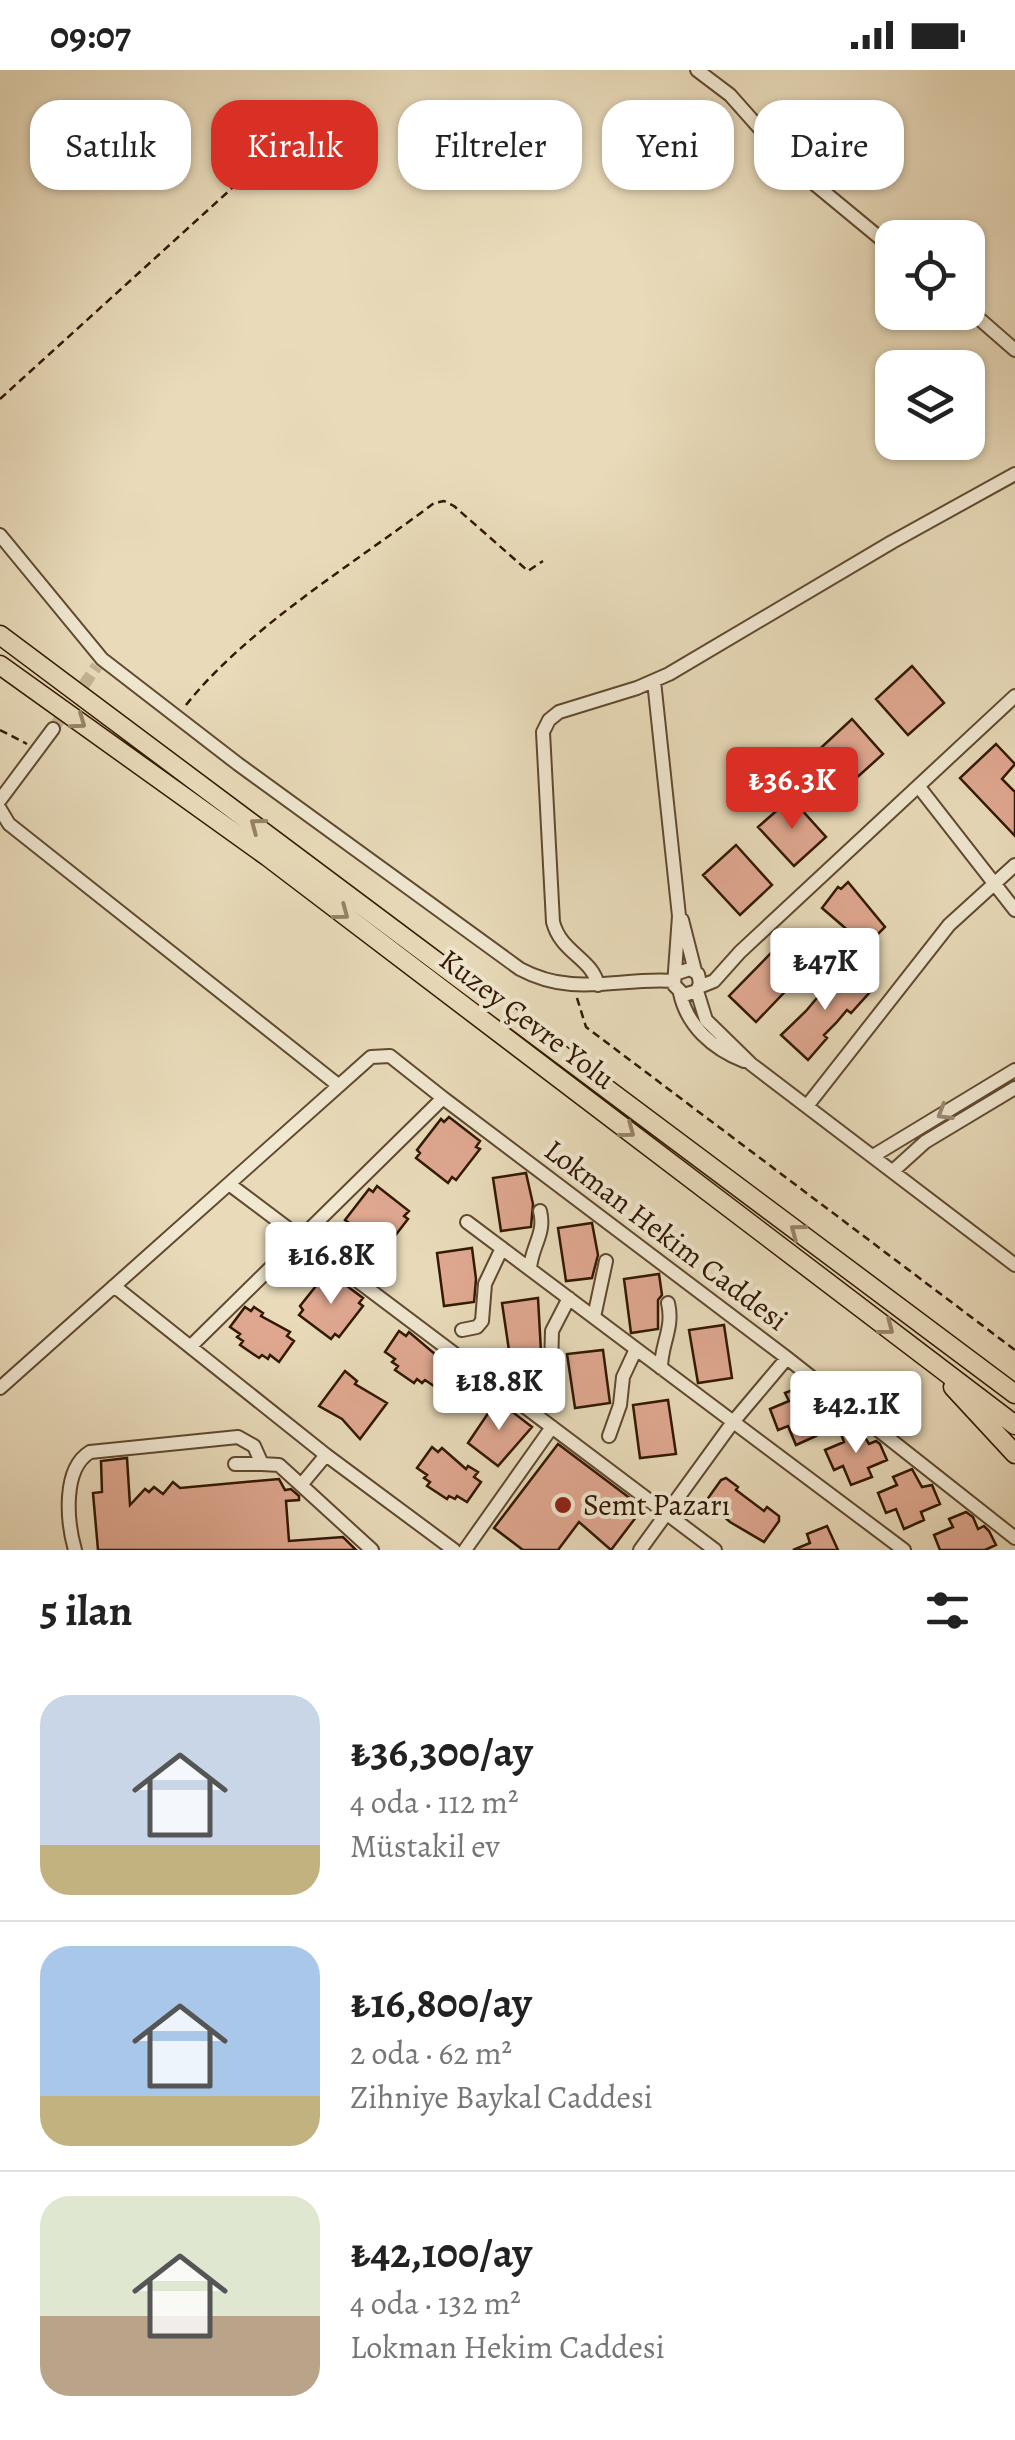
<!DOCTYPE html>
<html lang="tr">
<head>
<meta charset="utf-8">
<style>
  :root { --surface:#fff; --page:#f6f6f6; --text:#222; --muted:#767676; --line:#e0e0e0; --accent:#d93025 }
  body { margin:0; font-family:Alegreya,serif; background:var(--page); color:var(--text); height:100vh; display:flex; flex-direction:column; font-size:38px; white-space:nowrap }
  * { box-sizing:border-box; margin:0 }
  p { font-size:32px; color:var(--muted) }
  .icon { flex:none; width:55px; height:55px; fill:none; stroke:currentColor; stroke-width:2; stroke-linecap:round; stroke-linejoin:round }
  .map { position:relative; height:1480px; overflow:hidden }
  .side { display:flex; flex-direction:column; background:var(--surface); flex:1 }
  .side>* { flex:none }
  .banner { position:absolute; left:30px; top:30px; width:955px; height:90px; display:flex; gap:20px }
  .controls { position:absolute; left:875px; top:150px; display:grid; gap:20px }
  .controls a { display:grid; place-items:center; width:110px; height:110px; border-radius:20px; background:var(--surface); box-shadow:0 2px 8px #0004; font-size:50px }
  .price { position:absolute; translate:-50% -85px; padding:0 22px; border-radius:10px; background:#fff; color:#222; font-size:32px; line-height:65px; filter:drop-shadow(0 2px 5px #0008) }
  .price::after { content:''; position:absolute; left:50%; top:60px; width:30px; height:22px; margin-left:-15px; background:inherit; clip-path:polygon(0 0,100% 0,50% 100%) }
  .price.current { background:var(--accent); color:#fff }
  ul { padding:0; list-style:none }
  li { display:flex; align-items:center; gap:30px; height:250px; padding:0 40px }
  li+li { border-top:2px solid var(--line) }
  li span { display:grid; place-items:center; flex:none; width:280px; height:200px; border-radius:30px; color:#555 }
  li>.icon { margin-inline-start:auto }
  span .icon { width:120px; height:120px; fill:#fffc; stroke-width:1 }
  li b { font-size:42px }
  h2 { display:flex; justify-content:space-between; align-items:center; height:120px; padding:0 40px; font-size:42px }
  .pill { padding:0 35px; border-radius:30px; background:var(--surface); box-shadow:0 2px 8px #0004; font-size:35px; line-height:90px }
  .pill.current { background:var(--accent); color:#fff }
  .status { display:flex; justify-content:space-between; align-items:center; height:70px; padding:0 50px; background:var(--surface); direction:ltr }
  .status svg { height:28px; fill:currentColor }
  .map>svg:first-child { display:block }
  .building { fill:#e0a891; stroke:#321802; stroke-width:2.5 }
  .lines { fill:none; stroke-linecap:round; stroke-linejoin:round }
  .minor-tunnel { stroke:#c4b495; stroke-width:12; stroke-dasharray:12 6; stroke-linecap:butt }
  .minor-casing { stroke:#604930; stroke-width:16 }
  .highway-casing { stroke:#321802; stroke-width:21 }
  .path { stroke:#321802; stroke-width:2.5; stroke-dasharray:8 5; stroke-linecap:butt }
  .minor { stroke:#f1e8d2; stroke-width:12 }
  .highway { stroke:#e9dbba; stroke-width:18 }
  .oneway { stroke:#978367 }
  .oneway2 { stroke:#9b8a74 }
  .poi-dot { fill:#8f2418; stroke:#f1e8d2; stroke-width:4 }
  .labels { text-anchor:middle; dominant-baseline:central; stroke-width:8; stroke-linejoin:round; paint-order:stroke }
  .street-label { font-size:30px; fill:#321802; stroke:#f1e8d2 }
  .poi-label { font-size:30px; fill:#321802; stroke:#f1e8d2; text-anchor:start }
</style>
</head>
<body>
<div class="status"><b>09:07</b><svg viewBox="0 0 49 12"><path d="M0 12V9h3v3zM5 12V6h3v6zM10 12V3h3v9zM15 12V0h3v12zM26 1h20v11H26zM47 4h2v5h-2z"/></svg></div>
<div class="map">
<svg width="1015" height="1480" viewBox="0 0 1015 1480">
  <rect width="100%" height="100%" fill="#e9dbba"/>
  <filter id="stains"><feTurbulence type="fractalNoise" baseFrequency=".002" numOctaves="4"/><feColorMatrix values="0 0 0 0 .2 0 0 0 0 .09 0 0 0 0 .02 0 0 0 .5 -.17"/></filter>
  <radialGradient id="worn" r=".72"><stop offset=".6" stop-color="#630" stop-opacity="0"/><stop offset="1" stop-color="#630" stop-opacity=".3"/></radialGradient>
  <path class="building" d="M912 596 944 633 908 665 876 629Z
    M852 649 883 684 843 720 812 686Z
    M996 674 1015 694 1002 709 1015 722V766L960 708Z
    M791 728 826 767 794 796 758 757Z
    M736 775 772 815 740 845 703 805Z
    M848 812 885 857 866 876 822 838 838 817 841 819Z
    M772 882 799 907 756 952 729 926Z
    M843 897 870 922 851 943 847 940 836 953 824 965 827 968 808 990 781 965 806 941Z
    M449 1047 480 1071 476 1077 480 1079 456 1110 452 1107 448 1113 416 1088 420 1083 417 1080 441 1049 444 1052Z
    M526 1103 533 1134 531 1157 501 1161 493 1108Z
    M377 1116 409 1141 404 1146 408 1149 384 1180 380 1177 376 1183 345 1158 349 1153 345 1150 369 1119 373 1122Z
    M592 1153 598 1185 592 1208 566 1211 558 1158Z
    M472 1178 476 1209 474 1232 444 1236 437 1183Z
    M331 1204 363 1228 359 1233 363 1236 339 1267 335 1264 331 1269 299 1245 303 1240 300 1236 324 1206 327 1208Z
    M659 1204 662 1225 658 1230V1259L631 1263 624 1209Z
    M538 1228 541 1282 510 1287 502 1233Z
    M245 1237 251 1241 254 1237 263 1243 261 1246 290 1262 287 1266 294 1271 279 1292 270 1285 268 1289 262 1285 259 1288 240 1275 243 1271 237 1267 240 1264 230 1257Z
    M724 1255 732 1308 698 1313 689 1260Z
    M399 1261 406 1266 409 1262 449 1296 434 1316 425 1310 422 1313 417 1309 414 1313 395 1300 398 1296 392 1292 395 1289 385 1282Z
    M603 1280 610 1333 575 1338 567 1284Z
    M345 1301 357 1311 355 1314 387 1333 360 1369 342 1349 319 1336Z
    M805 1315 814 1334 823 1330 832 1350 813 1358 816 1366 796 1375 788 1356 778 1360 770 1339 789 1331 785 1323Z
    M497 1330 532 1357 498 1396 468 1373Z
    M668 1330 676 1384 640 1388 633 1335Z
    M858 1356 869 1374 876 1371 880 1374 887 1390 868 1398 872 1407 851 1415 843 1396 834 1400 825 1380 844 1372 841 1364Z
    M558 1374 643 1438 611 1480 579 1452 558 1480H523L494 1458Z
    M432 1377 438 1382 442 1378 466 1399 468 1396 478 1402 474 1407 481 1412 467 1432 457 1426 455 1429 449 1426 447 1429 427 1416 430 1412 424 1408 427 1405 417 1398Z
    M127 1388 130 1435 145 1419 149 1422 154 1417 163 1424 173 1412 180 1418 279 1409 285 1420 291 1419 299 1426V1430L286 1431 289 1471 343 1467 356 1480H98L93 1423 102 1422 101 1391Z
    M912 1399 922 1417 932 1415 940 1434 921 1442 924 1450 904 1459 896 1439 886 1443 878 1423 897 1415 893 1407Z
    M726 1408 738 1417 736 1420 764 1441 767 1437 779 1446V1451L764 1472 730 1452 706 1431 721 1410Z
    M966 1442 973 1447 978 1459 984 1456 989 1461 996 1475 985 1480H940L934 1465 953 1457 949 1449Z
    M827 1456 838 1480H793L810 1473 807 1464Z"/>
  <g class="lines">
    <path class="minor-tunnel" d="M53 659 97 596"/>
    <defs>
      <path id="minor" d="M697 0 730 25 794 97 892 178
        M968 239 1015 280
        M0 465 102 589 238 694 520 899C574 928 618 907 674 911
        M654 611 679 846 674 915 684 925 697 921 700 913 698 904 690 899 678 903
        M919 717 1015 840
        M0 730 53 659
        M0 739 9 754 338 1015
        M682 850 695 901
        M598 915C592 888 561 883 553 852L543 662 549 650 559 642 637 618 669 604 892 472 1015 404
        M699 917 714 911 740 882 1015 626
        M697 921 706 950 751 994 1015 1195
        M680 923C687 956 713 979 744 991
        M807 1036 949 855 1015 795
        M873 1086 1015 1000
        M893 1101 925 1072 1015 1018
        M229 1114 715 1480
        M467 1152 904 1480
        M530 1199C531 1177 546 1164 540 1141
        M114 1216 326 1385 454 1480
        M594 1247 606 1191
        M462 1260 477 1257 482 1251 485 1214 502 1178
        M191 1276 443 1028 787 1288 1015 1468
        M661 1298C661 1274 674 1258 668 1233
        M538 1311 551 1299 552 1261 569 1228
        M0 1318 371 987 390 986 443 1028
        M609 1366 620 1335 623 1307 636 1279
        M326 1385 301 1415 372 1480
        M235 1394H262
        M75 1480C67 1452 62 1399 90 1382L238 1367 254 1376 262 1394 279 1395 301 1415
        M465 1480 552 1357
        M640 1480 733 1352 787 1288"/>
      <path id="highway" d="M0 565 1015 1324
        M0 595 268 787 1015 1355
        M953 1317 1015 1384"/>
    </defs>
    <use href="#minor" class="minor-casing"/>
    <use href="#highway" class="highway-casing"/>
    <path class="path" d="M0 329 252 100
      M186 635C247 558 355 493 434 433L444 431 454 436 528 501 543 491
      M0 660 27 674
      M577 928 586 957 1015 1280"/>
    <use href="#minor" class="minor"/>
    <use href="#highway" class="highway"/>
  </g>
  <defs><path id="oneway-chevron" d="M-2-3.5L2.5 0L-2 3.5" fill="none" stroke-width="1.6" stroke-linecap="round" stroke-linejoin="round" transform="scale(2.5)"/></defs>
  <g class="oneway">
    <use href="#oneway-chevron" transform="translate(79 652) rotate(36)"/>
    <use href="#oneway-chevron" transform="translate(257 755) rotate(-143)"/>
    <use href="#oneway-chevron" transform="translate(342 843) rotate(37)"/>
    <use href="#oneway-chevron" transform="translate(628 1061) rotate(37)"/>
    <use href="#oneway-chevron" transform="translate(797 1161) rotate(-143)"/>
    <use href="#oneway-chevron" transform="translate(887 1258) rotate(37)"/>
  </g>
  <use class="oneway2" href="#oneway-chevron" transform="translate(944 1043) rotate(149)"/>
  <circle class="poi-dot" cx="563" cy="1435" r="10"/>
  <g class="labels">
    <g class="street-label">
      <text transform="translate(527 949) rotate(37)">Kuzey Çevre Yolu</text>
      <text transform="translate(666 1165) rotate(37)">Lokman Hekim Caddesi</text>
    </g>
    <g class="poi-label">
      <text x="583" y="1435">Semt Pazarı</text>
    </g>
  </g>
  <rect width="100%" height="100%" filter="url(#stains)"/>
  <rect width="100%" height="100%" fill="url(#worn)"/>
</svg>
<div class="controls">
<a><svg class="icon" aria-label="locate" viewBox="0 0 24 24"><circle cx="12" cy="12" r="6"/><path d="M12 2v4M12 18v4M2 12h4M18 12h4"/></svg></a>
<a><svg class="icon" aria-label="layers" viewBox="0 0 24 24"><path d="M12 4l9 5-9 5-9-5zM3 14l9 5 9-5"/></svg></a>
</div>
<b class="price current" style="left:792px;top:762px">₺36.3K</b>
<b class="price" style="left:825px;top:943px">₺47K</b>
<b class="price" style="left:331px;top:1237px">₺16.8K</b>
<b class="price" style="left:499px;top:1363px">₺18.8K</b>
<b class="price" style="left:856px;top:1386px">₺42.1K</b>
<div class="banner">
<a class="pill">Satılık</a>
<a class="pill current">Kiralık</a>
<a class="pill">Filtreler</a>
<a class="pill">Yeni</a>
<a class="pill">Daire</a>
</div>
</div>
<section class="side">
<h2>5 ilan<svg class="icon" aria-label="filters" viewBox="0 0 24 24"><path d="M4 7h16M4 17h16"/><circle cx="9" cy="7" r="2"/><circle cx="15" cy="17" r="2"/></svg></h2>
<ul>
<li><span style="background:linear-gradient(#c9d6e8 75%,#c2b280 0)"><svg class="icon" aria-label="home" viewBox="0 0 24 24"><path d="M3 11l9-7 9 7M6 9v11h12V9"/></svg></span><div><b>₺36,300/ay</b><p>4 oda · 112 m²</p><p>Müstakil ev</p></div></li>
<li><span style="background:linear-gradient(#a9c7e8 75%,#c2b280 0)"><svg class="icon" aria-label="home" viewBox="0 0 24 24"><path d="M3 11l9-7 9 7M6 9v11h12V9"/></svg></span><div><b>₺16,800/ay</b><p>2 oda · 62 m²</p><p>Zihniye Baykal Caddesi</p></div></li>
<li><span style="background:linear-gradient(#dfe7d0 60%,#b9a48a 0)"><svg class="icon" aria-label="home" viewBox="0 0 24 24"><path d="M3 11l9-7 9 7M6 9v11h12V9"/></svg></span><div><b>₺42,100/ay</b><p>4 oda · 132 m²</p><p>Lokman Hekim Caddesi</p></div></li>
</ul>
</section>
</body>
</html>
